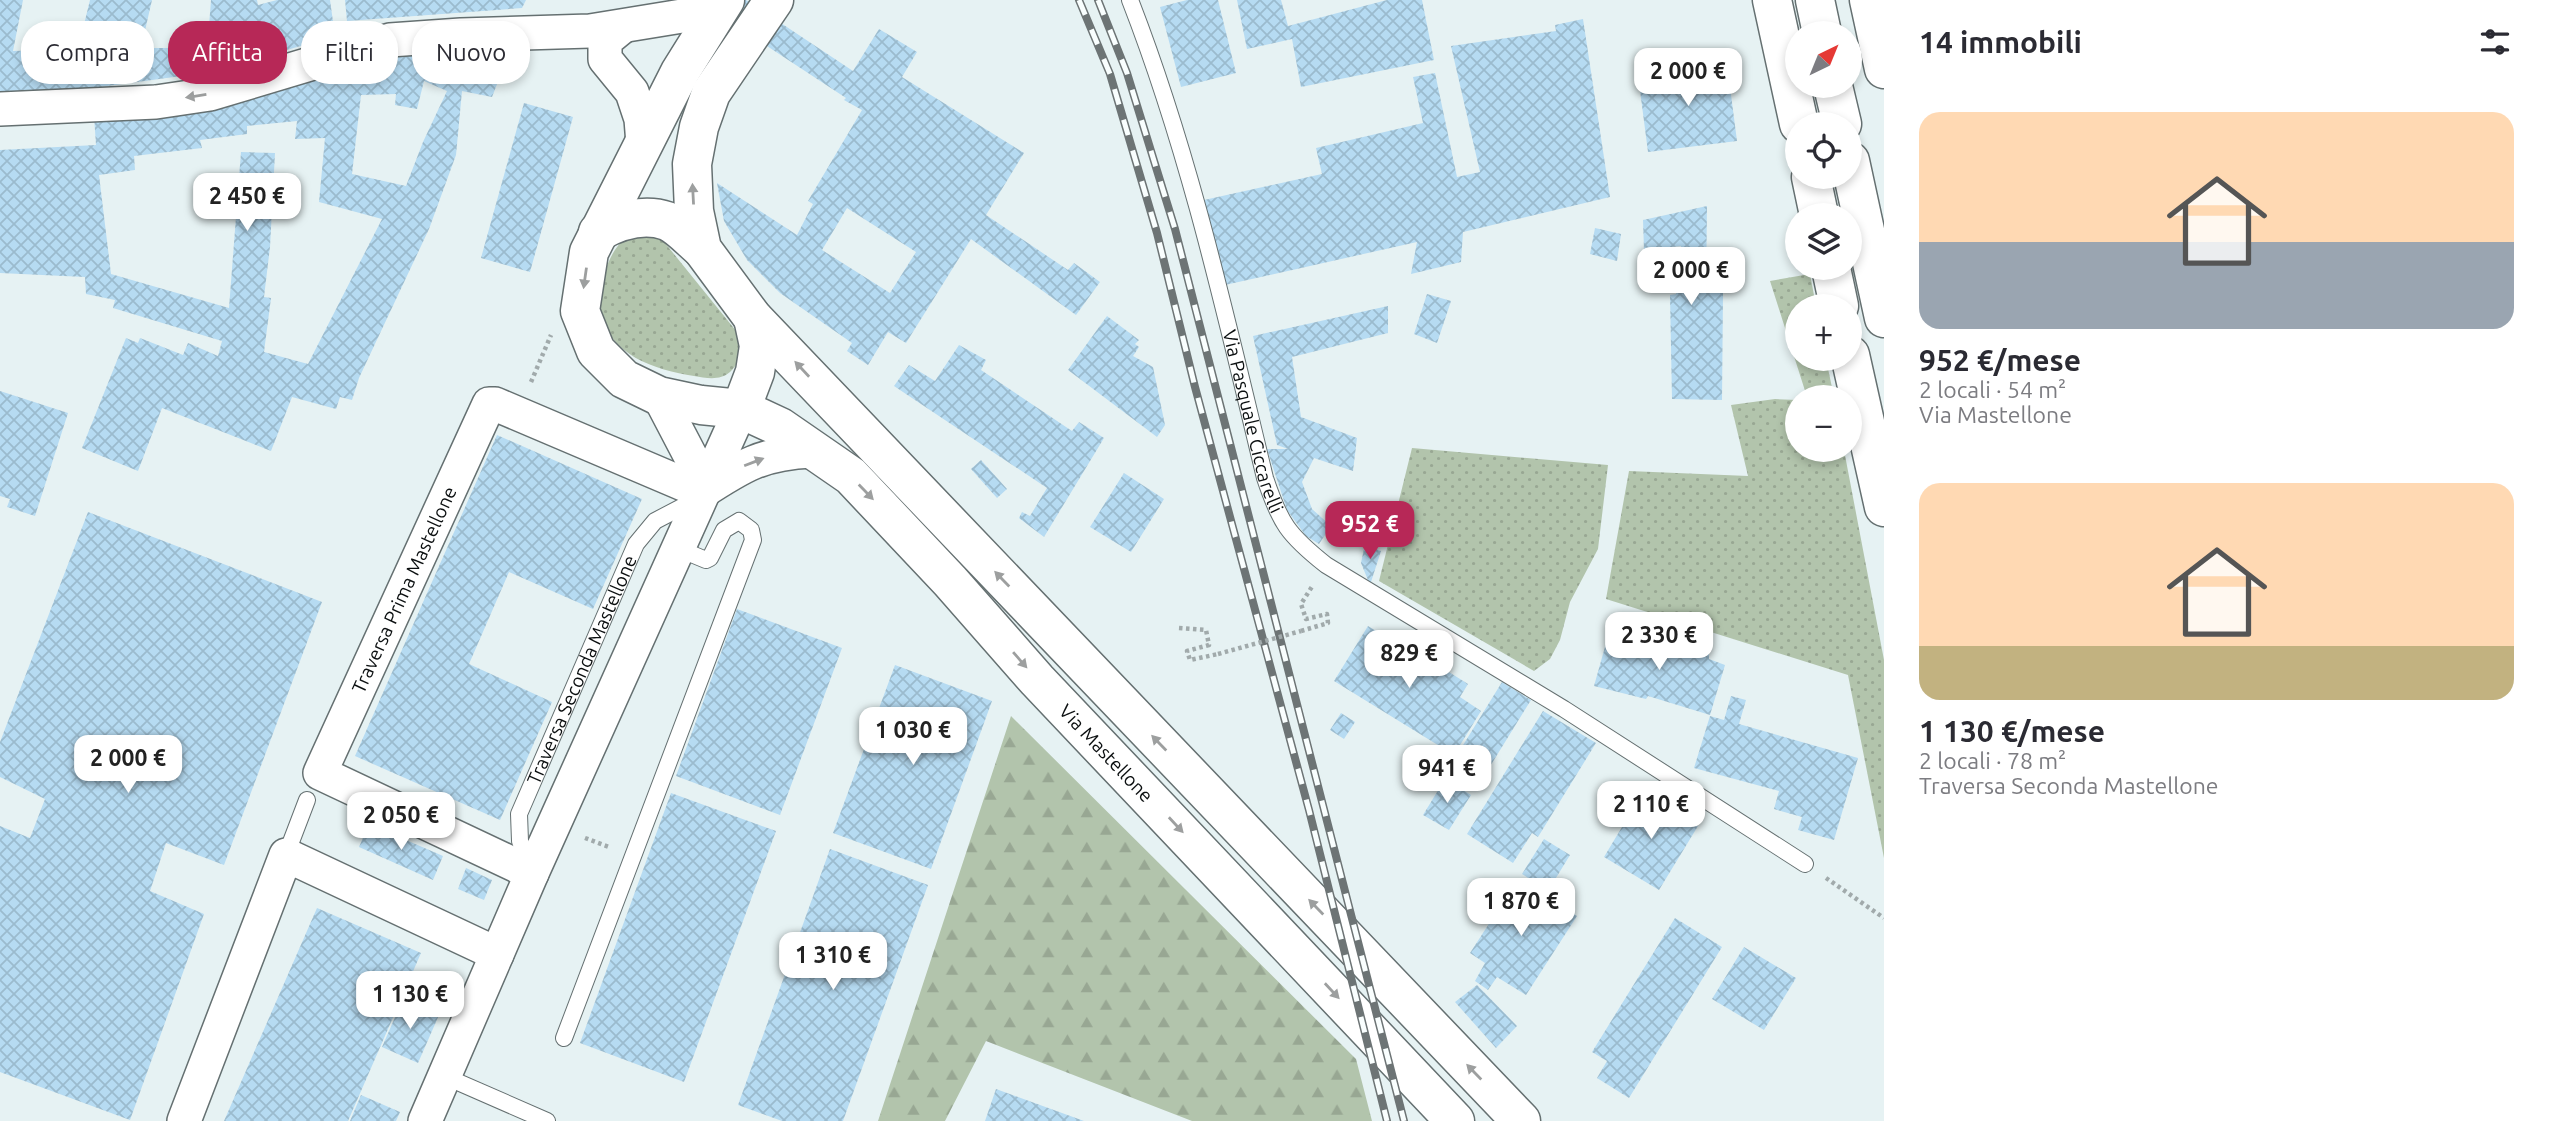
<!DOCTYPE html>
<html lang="it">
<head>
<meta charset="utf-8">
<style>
  :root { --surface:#fff; --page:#f7f7f7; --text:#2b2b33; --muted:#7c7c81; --accent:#b72857 }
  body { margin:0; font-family:Ubuntu,sans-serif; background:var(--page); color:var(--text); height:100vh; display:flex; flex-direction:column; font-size:26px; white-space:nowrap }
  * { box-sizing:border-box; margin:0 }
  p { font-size:23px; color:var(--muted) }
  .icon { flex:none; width:38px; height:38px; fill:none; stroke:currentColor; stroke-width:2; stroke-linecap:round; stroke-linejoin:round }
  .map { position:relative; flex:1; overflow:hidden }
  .details { display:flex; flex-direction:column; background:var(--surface); width:665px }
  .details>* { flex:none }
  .top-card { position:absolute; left:21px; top:21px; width:665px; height:63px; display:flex; gap:14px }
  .needle { width:46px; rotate:43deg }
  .fabs { position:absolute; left:1785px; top:21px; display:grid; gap:14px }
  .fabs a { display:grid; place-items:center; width:77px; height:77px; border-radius:50%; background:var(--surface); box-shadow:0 4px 10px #0003; font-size:35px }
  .price { position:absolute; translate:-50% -60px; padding:0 16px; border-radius:14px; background:#fff; color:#222; font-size:23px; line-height:46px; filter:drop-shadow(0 2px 4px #0008) }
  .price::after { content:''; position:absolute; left:50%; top:42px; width:21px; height:16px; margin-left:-10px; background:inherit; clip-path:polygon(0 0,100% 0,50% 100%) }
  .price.on { background:var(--accent); color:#fff }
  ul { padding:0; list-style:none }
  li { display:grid; align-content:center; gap:14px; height:371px; padding:0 35px }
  li span { display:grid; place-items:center; height:217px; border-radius:21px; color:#555 }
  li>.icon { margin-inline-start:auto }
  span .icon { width:126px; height:126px; fill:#fffc; stroke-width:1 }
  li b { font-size:30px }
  h2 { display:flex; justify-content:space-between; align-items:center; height:84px; padding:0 35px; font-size:30px }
  .tag { padding:0 24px; border-radius:28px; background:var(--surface); box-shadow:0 4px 10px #0003; font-size:24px; line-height:63px }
  .tag.on { background:var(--accent); color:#fff }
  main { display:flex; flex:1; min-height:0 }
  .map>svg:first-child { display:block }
  .grass { fill:url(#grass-dots) }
  .forest { fill:url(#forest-firs) }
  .building { fill:url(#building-cross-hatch); fill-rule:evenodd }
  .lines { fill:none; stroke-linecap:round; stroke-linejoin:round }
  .lane-casing { stroke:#657071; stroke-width:18 }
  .street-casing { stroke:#657071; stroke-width:36 }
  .secondary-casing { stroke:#657071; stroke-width:41 }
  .highway-casing { stroke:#657071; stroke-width:41 }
  .path { stroke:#a1aaab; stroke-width:4.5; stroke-dasharray:3.5 3.5; stroke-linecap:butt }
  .lane { stroke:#fff; stroke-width:16 }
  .street { stroke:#fff; stroke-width:33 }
  .secondary { stroke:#fff; stroke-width:38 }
  .highway { stroke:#fff; stroke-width:38 }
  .rail-casing { stroke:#6d7475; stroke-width:8 }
  .rail { stroke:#f9fefe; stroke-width:5; stroke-dasharray:16; stroke-linecap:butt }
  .path-bridge { stroke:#a1aaab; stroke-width:4.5; stroke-dasharray:3.5 3.5; stroke-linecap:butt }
  .oneway { fill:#9d9f9f }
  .labels { text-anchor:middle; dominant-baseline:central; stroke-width:5; stroke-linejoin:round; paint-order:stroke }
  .street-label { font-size:19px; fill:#0b0f10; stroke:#f9fefe }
</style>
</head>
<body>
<main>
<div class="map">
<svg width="1884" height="1121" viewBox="0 0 1884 1121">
  <defs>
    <pattern id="grass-dots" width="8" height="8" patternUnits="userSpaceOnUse" patternTransform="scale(1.75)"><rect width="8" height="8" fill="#b2c4ac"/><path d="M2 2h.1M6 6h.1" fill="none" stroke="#98a793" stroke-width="1.8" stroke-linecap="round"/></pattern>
    <pattern id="forest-firs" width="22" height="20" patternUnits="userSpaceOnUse" patternTransform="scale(1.75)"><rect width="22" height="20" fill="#b2c4ac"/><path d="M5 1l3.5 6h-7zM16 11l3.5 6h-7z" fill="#98a793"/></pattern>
    <pattern id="building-cross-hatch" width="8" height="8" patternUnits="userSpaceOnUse" patternTransform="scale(1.75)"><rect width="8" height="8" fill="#b6dbf2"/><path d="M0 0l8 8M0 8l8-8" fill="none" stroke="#9bbbce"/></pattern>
  </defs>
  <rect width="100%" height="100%" fill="#e6f2f3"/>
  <path class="grass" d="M630 235 661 238 737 332C740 346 743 361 730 372 720 381 706 378 694 376 655 370 608 355 600 310 598 298 598 285 603 274 612 256 613 247 630 235Z
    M1810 274 1816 306H1797V359H1826L1834 397H1807L1770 281Z
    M1775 399 1797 400V450H1844L1884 660V858L1848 675 1606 599 1629 471 1748 476 1731 405Z
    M1412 448 1608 465 1598 549 1570 602 1560 640 1550 659 1534 671 1379 581Z"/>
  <path class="forest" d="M1011 716 1356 1059 1372 1121H1192L986 1041 945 1121H878Z"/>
  <path class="building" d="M0 0H23L13 51 78 49 90 0H152L141 48H183L184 29 209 26 211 0H257L258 5 277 0H330L335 36 211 72 100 87 0 92Z
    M345 0H526L522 8 347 21Z
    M697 0H746L853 71 879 29 917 52 902 77 1024 153 986 215 1068 270 1074 263 1100 282 1076 315 971 239 906 343 888 332 868 365 847 351 852 343 780 293 747 260 724 221 717 183 797 235 813 204 808 201 862 110 844 100 846 98ZM847 208 916 252 890 293 822 250Z
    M1187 0H1218L1236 73 1181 87 1160 7Z
    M1237 0H1281L1288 26 1387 0H1422L1434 60 1301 87 1292 39 1247 49Z
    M1583 19 1610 197 1463 232 1461 262 1411 274 1417 242 1225 285 1204 200 1322 174 1316 148 1423 123 1413 77 1435 73 1457 177 1480 172 1451 46 1556 31 1555 25Z
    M482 44 510 51 492 97 462 91 456 155 429 229 359 378 352 400 340 397 336 409 292 397 271 451 162 408 138 471 82 448 126 338 138 343 140 338 183 355 188 343 218 356 222 341 113 308 115 300 86 294 85 277 0 273V150L96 145 94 116 339 64ZM424 81 447 91 423 142 406 186 352 174 361 95 396 94 395 105 417 109ZM297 121 295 139 325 138 319 202 382 219 308 364 264 352 271 298 264 297 270 247 275 153 241 152 229 308 111 274 99 175 135 170 134 156 202 148 200 140 247 134V126Z
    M1727 64 1737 141 1648 152 1638 75Z
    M524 103 573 117 530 272 481 258Z
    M1707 206 1706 293H1723L1722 400 1672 399 1670 295 1676 294 1681 246 1644 250 1643 220Z
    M1595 228 1621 234 1617 261 1590 254Z
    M1427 294 1451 301 1437 343 1414 334Z
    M1388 306V333L1292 357 1301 417 1357 438 1353 471 1314 458 1302 482 1312 509 1331 526 1319 544 1306 536 1287 510 1267 449H1288L1277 445 1253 336Z
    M1107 316 1139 340 1135 344 1139 347 1133 356 1153 367 1165 425 1157 437 1068 370Z
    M959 345 986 360 981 370 1072 431 1079 422 1104 438 1044 537 1019 518 1022 512 1030 516 1047 488 894 386 909 365 935 381Z
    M0 391 68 413 35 516 7 507 10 499 0 496Z
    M497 435 642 499 593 609 509 572 469 664 552 702 500 820 355 756Z
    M981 460 1007 489 997 498 971 469Z
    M1124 473 1164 499 1131 552 1090 527Z
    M88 512 322 602 224 865 166 843 150 891 204 914 130 1120 0 1072V826L30 838 45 799 0 777V742Z
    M1365 544 1381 551 1370 585 1361 563Z
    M737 609 842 648 780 815 676 776Z
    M1368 626 1431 665 1433 662 1468 684 1460 697 1481 711 1454 755 1334 681Z
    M1610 629 1709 654V659L1725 665 1710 715 1648 696 1646 699 1594 686Z
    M895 665 992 701 931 869 833 833Z
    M1502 682 1531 700 1481 781 1452 763Z
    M1731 696 1746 700 1739 724 1858 758 1834 840 1798 830 1802 817 1774 809 1779 791 1694 768 1710 716 1724 720Z
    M1543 711 1596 743 1538 837 1532 833 1513 863 1467 834Z
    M1341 713 1355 722 1344 739 1330 730Z
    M1445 779 1471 795 1449 830 1423 815Z
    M1643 792 1698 826 1659 890 1604 857Z
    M671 793 776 831 684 1082 580 1043Z
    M369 824 443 856 433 880 359 847Z
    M1544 839 1570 855 1548 891 1522 874Z
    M830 849 928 885 843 1121H782L738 1105Z
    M466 868 492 880 484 900 458 889Z
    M1518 879 1577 916 1526 995 1497 977 1488 990 1475 981 1485 963 1470 953Z
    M317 908 421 953 348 1121H224Z
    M1675 918 1722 947 1629 1098 1597 1078 1607 1061 1592 1052Z
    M1744 947 1796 978 1764 1030 1712 999Z
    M1477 985 1517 1026 1496 1048 1455 1002Z
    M403 999 439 1015 418 1063 382 1047Z
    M996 1089 1084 1121H985Z
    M361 1095 400 1112 396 1121H350Z"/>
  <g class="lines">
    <defs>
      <g id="lane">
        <path id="s1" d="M1130 0C1190 154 1226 317 1265 478 1280 523 1288 535 1326 565L1564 709 1805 864"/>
        <path d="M286 855 307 800"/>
        <path id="s2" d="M530 869 520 841 519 814 636 544 655 521 697 499"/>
        <path d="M564 1038 753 540 751 530 739 521 724 530 710 558 706 560 677 548"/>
        <path d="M444 1076 547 1121"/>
      </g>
      <g id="street">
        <path d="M622 27 605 41V59L632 92 641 119 643 144"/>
        <path d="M0 109 156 102 210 94 390 40 461 35 590 31 719 10"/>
        <path d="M659 396 694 463 702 492"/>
        <path d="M702 492C742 466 762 453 812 451"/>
        <path id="s3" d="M532 873 320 773 489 404H495L702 492"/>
        <path d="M184 1121 286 855 497 954"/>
        <path d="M425 1121 532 873 741 409"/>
      </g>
      <g id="secondary">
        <path id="s4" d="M725 0 680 72 589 252 580 311 596 351 624 379 659 396 701 405 741 409 780 427 851 476 950 581 1037 680 1455 1121"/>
        <path d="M774 0 711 93 699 127 692 164 694 211 702 249 753 318 1521 1121"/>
        <path d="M598 232C618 221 644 213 667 221 679 226 692 241 702 249"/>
        <path d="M741 409 755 372 759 346 753 318"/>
      </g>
      <path id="highway" d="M1772 0 1799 124
        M1815 0 1822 33
        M1869 0 1884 69
        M1833 86 1842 124
        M1850 161 1884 318
        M1811 177 1819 215
        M1831 268 1839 306
        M1850 355 1884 507"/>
    </defs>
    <use href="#lane" class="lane-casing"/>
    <use href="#street" class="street-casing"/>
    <use href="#secondary" class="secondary-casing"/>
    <use href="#highway" class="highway-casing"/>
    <path class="path" d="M531 382 551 335
      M1179 628 1206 630 1209 645 1187 651 1190 660 1218 654
      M1301 631 1328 623 1327 614 1306 619 1301 604 1313 585
      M585 838 609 847
      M1826 878 1884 918"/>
    <use href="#lane" class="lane"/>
    <use href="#street" class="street"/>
    <use href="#secondary" class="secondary"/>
    <use href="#highway" class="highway"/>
    <defs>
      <path id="rail" d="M1079 0 1110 74 1157 233 1195 387 1309 810 1387 1121
        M1098 0 1127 73 1175 229 1404 1121"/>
    </defs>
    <use href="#rail" class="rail-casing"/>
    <use href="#rail" class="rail"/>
    <path class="path-bridge" d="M1218 654 1301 631"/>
  </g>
  <defs><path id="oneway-solid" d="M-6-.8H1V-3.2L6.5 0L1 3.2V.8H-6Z" transform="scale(1.75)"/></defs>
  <g class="oneway">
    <use href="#oneway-solid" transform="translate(196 96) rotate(171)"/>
    <use href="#oneway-solid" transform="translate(693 194) rotate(-93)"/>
    <use href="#oneway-solid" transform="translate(585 278) rotate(98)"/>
    <use href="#oneway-solid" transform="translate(802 369) rotate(-133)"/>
    <use href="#oneway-solid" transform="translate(754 462) rotate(-21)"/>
    <use href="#oneway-solid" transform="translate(866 492) rotate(46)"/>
    <use href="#oneway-solid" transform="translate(1002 579) rotate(-134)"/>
    <use href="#oneway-solid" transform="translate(1020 660) rotate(49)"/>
    <use href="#oneway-solid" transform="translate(1159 743) rotate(-134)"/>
    <use href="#oneway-solid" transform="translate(1176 825) rotate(47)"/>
    <use href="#oneway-solid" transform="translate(1316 907) rotate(-134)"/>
    <use href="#oneway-solid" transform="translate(1332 991) rotate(47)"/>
    <use href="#oneway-solid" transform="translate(1474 1072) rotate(-134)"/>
  </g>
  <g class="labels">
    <g class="street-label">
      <text stroke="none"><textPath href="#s1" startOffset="439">Via Pasquale Ciccarelli</textPath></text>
      <text stroke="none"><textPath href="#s3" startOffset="436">Traversa Prima Mastellone</textPath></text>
      <text stroke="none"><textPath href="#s2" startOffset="214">Traversa Seconda Mastellone</textPath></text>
      <text stroke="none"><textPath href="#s4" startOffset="1057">Via Mastellone</textPath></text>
    </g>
  </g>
</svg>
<div class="fabs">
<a><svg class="needle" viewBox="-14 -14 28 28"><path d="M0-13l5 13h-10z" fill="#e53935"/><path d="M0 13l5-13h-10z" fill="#7c7c81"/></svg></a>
<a><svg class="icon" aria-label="locate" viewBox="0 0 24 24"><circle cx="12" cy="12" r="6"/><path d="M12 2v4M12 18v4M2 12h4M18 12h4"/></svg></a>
<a><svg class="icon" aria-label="layers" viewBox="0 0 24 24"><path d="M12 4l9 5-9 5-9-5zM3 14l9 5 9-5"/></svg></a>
<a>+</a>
<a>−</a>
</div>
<b class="price" style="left:1688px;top:108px">2 000 €</b>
<b class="price" style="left:247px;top:233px">2 450 €</b>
<b class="price" style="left:1691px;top:307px">2 000 €</b>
<b class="price on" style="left:1370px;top:561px">952 €</b>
<b class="price" style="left:1659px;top:672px">2 330 €</b>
<b class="price" style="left:1409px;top:690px">829 €</b>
<b class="price" style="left:913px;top:767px">1 030 €</b>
<b class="price" style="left:128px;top:795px">2 000 €</b>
<b class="price" style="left:1447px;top:805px">941 €</b>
<b class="price" style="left:1651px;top:841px">2 110 €</b>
<b class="price" style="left:401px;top:852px">2 050 €</b>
<b class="price" style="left:1521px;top:938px">1 870 €</b>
<b class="price" style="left:833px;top:992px">1 310 €</b>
<b class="price" style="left:410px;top:1031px">1 130 €</b>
<div class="top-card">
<a class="tag">Compra</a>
<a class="tag on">Affitta</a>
<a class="tag">Filtri</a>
<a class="tag">Nuovo</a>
</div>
</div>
<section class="details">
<h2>14 immobili<svg class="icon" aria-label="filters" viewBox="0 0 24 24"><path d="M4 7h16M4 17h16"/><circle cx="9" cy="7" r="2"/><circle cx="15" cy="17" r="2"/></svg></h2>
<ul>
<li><span style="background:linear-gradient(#ffd9b3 60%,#9aa5b1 0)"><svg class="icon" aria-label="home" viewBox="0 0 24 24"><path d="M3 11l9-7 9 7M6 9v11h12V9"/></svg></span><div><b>952 €/mese</b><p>2 locali · 54 m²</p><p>Via Mastellone</p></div></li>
<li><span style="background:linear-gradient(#ffd9b3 75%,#c2b280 0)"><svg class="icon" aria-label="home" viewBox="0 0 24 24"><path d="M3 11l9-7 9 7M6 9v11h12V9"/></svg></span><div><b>1 130 €/mese</b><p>2 locali · 78 m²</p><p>Traversa Seconda Mastellone</p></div></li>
</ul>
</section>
</main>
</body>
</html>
